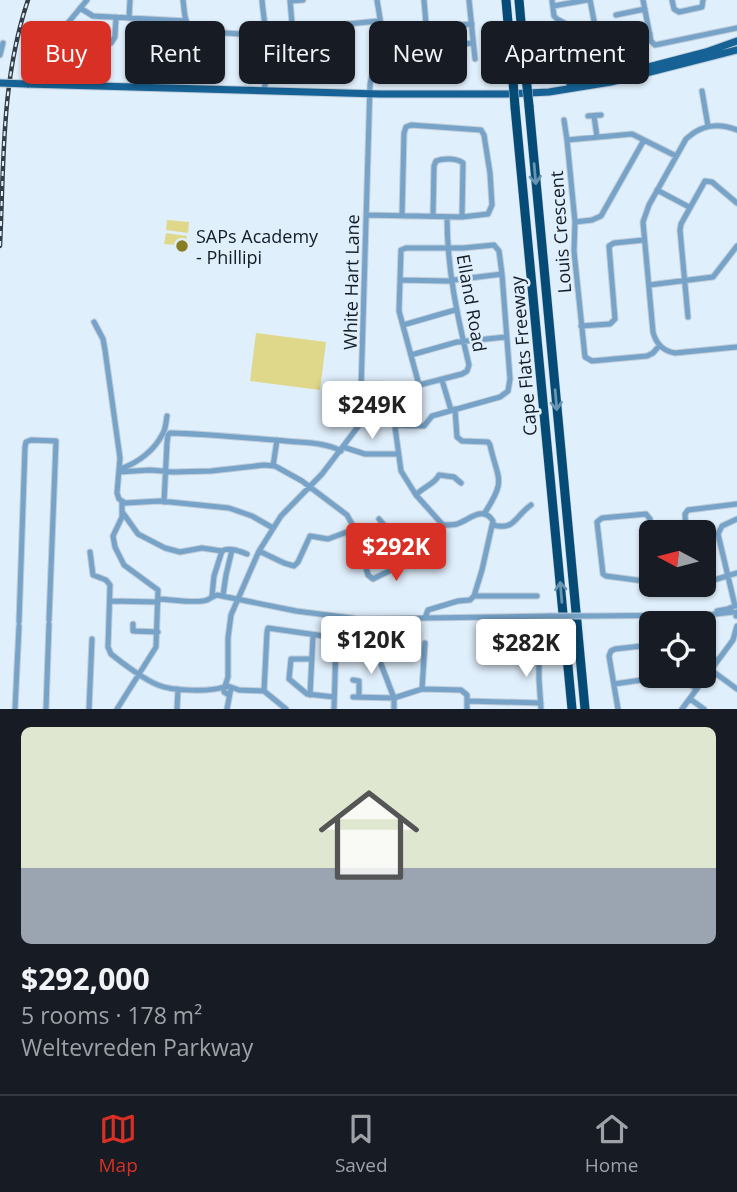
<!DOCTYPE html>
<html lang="en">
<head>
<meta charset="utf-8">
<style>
  :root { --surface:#171b24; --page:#20242c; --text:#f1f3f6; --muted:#9ea1a6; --line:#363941; --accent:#d93025 }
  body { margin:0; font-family:"Open Sans",sans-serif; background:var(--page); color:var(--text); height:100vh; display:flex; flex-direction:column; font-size:26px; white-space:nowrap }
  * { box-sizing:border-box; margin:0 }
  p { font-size:23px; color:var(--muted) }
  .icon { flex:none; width:38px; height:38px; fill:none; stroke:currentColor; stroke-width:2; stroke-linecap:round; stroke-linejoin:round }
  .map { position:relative; height:709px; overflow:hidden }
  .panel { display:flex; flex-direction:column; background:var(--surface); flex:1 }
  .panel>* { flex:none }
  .banner { position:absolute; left:21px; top:21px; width:696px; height:63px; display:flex; gap:14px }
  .needle { width:46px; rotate:277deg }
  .buttons { position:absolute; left:639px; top:520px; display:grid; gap:14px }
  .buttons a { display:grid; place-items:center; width:77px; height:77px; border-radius:10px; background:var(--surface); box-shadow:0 2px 5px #0004; font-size:35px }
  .price { position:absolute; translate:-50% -60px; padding:0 16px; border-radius:7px; background:#fff; color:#222; font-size:23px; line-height:46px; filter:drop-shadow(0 2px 4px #0008) }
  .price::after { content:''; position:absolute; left:50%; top:42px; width:21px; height:16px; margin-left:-10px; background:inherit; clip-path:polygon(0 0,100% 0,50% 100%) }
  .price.on { background:var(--accent); color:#fff }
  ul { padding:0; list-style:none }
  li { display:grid; align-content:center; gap:14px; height:371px; padding:0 21px }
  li+li { border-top:2px solid var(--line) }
  li span { display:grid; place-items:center; height:217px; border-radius:10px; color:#555 }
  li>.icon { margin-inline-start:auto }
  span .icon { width:126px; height:126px; fill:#fffc; stroke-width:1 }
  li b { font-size:30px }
  .chip { padding:0 24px; border-radius:10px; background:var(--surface); box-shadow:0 2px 5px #0004; font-size:24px; line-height:63px }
  .chip.on { background:var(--accent); color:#fff }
  .menu { display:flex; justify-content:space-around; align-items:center; height:98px; border-top:2px solid var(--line); background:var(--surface); font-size:19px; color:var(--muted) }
  .menu a { display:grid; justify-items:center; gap:4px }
  .menu .on { color:var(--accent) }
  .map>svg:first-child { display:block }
  .grass { fill:#dfd78a }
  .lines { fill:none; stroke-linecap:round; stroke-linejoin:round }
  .minor-casing { stroke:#bfcdd9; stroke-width:7 }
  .major-casing { stroke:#bfcdd9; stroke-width:9 }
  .highway-casing { stroke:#bfcdd9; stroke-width:10 }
  .minor { stroke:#77a3c8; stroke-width:5 }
  .major { stroke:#166296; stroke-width:7 }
  .highway { stroke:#054b76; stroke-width:9 }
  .rail-casing { stroke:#343e46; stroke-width:4.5 }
  .rail { stroke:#e0effc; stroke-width:2; stroke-dasharray:5; stroke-linecap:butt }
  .minor-bridge-casing { stroke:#bfcdd9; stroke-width:7; stroke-linecap:butt }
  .major-bridge-casing { stroke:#bfcdd9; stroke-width:9; stroke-linecap:butt }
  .highway-bridge-casing { stroke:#bfcdd9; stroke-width:10; stroke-linecap:butt }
  .minor-bridge { stroke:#77a3c8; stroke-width:5 }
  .major-bridge { stroke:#166296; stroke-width:7 }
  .highway-bridge { stroke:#054b76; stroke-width:9 }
  .oneway { stroke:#6895b2 }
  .poi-dot { fill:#877d23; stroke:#e0effc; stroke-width:2.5 }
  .labels { text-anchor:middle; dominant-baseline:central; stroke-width:5; stroke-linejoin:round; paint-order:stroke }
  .street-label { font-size:18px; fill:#131c24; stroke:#e0effc }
  .poi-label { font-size:18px; fill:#131c24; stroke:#e0effc; text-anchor:start }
</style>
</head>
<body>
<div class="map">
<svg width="737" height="709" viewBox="0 0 737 709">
  <rect width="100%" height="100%" fill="#e0effc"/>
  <path class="grass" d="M167 220 189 222 188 233 166 230Z
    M166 233 187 236 186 246 164 244Z
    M256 333 326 342 320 390 250 381Z"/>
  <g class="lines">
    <defs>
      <path id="minor" d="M183 0C185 13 183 25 196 31L240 34 379 21
        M262 0C264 24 273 69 263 91
        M290 0 294 47 297 53H345L347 47 345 25
        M424 0 428 48
        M469 0 475 59
        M552 0 554 16 557 19 590 37 597 38
        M590 0 601 57
        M643 0 651 41 655 45 737 28
        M672 0 674 9 679 12 702 7 703 0
        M290 1 303 0
        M553 6 587 0
        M80 8 93 16 186 21
        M616 15 645 9
        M129 18 130 0
        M142 19 141 41 143 44 210 50
        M457 25 472 24
        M410 30 426 28
        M51 40 111 43 115 37 116 17
        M621 40 650 34
        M61 41 62 30 87 0
        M383 52 473 43
        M0 55 3 43
        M702 91 708 126
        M588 116 601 115
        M594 116 597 137
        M564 120 567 140
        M737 130C717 122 701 125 686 139L649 205 643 222 653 332C656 344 663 351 675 353L737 347
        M657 190 689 207
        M366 215 462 217 488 214 492 205 490 173 484 135 481 130 411 125 406 127 404 133 402 216
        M433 216 434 166 436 161C443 158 457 158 463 163L462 217
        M575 222 592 220 601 216 644 140
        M400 280 446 281 502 274
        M649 285 713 277 737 246
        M688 317 680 230 681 224 705 181 712 182 737 203
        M94 322 103 339 105 350 120 458 117 493 119 499 125 503 160 501 229 508 252 516 273 528
        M403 325 455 310
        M581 326 610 324 615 319 609 246 614 243 644 240
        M659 346 653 353 647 356 592 361 585 357 574 251 575 222 567 140 632 134 676 156
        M411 355 457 342 506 337
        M442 380 451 410
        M362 384 419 385 462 374 467 371 469 365C457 315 447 268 447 217
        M396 385 395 427 401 471 416 495 442 524 445 525C449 525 453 525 457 524 469 520 483 505 493 521L482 570 474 596 470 600 458 601 428 610 425 618
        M455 409 457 437 462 441 488 442 490 445C498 481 507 479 484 514
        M395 425 424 426 432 416 500 397 508 391 510 379 502 274 499 251 494 245 463 248H406L401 250 399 311 419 385
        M343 447 365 454H398
        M273 466 277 440
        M120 469C138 463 155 450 163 433 166 428 166 421 167 416
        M119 472 150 470 173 472 211 471 264 465 275 466 302 481 347 515 356 531 368 575 373 579 405 563 408 559 390 532 379 519
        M416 495C423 487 435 484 439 475L454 477 461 483
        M164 502 167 443 168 435 170 433C209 434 248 438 286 441 305 443 324 442 341 451
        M123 513 138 534 165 548 180 552 202 548 222 551
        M493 525C515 531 515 516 531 505
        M651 528 685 525
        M686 532 685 514 688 510 737 504
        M400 547 429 533 442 524
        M259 551 284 563 294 566 298 562 310 536 328 539 355 529
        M90 552 93 575 106 580 110 585 108 647 111 654C122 663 145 680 158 685 172 691 210 692 224 687
        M651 582 606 576 603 574 597 522 602 518 646 514 650 519 651 532
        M704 583 737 573
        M671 584 685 586 696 584
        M223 595 226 575 232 550
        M212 596 214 576 222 551C229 547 239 551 247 554
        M474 596H537
        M158 599C171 599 196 604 207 600 211 598 214 596 217 595L296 611 359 619 550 616
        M110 601 158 602
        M735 606 718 534 722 526 737 519
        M717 611 728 609 734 606H737
        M589 616 707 615 733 612
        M736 616 737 612
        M376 619V651L394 698V709
        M19 622 25 447 26 442 31 440 56 441 49 620
        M133 624V631L158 632
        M352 633 359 635V657
        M539 648V679L541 709
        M704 650 717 661
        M335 656H377
        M312 659H291L289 679 307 694 334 697
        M711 670 737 689
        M678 676 697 689
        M353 680 359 681V697
        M614 684 669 676
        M225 686 228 677V638L231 615 259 551 281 516 322 474 360 424 370 85C371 71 379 70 382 59 386 48 379 13 377 0
        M231 688 230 693 227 694 224 692V688L228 686 239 690 264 691 286 709
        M422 689 425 643
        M264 691 267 632 268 628 331 637 335 639 336 643 334 709
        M310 695 313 635
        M353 697 394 698 422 689 461 690 467 695V709
        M690 699 704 709
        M467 701 541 703
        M15 709 19 626
        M46 709 49 624
        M89 709 92 639
        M117 709 156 647 158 590 124 565 115 547 113 536 122 517V502
        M177 709 178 689
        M227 709 230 693
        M618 709 609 656 611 651 615 649 651 645
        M682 709 733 640 737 626"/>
      <path id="major" d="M27 84 380 94H507L549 92 611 82 737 50
        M570 85 610 77 706 52 737 41"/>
      <path id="highway" d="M506 0 512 68
        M519 0 525 67
        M529 106 585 709
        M515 107 572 709"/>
    </defs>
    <use href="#minor" class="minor-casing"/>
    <use href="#major" class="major-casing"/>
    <use href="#highway" class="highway-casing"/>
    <use href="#minor" class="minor"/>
    <use href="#major" class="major"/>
    <use href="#highway" class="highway"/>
    <defs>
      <path id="rail" d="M0 246C4 163 1 80 28 0"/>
    </defs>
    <use href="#rail" class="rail-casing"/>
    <use href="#rail" class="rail"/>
    <defs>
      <path id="minor-bridge" d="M550 616H589"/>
      <path id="major-bridge" d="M0 83 27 84"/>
      <path id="highway-bridge" d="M525 67 529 106
        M512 68 515 107"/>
    </defs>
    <use href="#minor-bridge" class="minor-bridge-casing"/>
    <use href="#major-bridge" class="major-bridge-casing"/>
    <use href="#highway-bridge" class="highway-bridge-casing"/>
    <use href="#minor-bridge" class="minor-bridge"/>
    <use href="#major-bridge" class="major-bridge"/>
    <use href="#highway-bridge" class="highway-bridge"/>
  </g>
  <defs><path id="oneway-shaft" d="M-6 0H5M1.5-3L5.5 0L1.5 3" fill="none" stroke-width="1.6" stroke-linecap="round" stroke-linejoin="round" transform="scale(1.75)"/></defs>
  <g class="oneway">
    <use href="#oneway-shaft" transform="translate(535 174) rotate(85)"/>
    <use href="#oneway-shaft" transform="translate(556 400) rotate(85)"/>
    <use href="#oneway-shaft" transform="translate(561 592) rotate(-95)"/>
  </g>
  <circle class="poi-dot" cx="182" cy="246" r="7"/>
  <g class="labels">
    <g class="street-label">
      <text transform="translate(560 232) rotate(-94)">Louis Crescent</text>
      <text transform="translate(351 282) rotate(-89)">White Hart Lane</text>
      <text transform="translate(472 303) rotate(80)">Elland Road</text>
      <text transform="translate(523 356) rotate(-95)">Cape Flats Freeway</text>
    </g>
    <g class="poi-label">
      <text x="196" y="236">SAPs Academy<tspan x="196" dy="21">- Phillipi</tspan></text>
    </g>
  </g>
</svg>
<div class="buttons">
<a><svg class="needle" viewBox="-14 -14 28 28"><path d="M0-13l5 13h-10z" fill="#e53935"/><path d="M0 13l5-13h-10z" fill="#9ea1a6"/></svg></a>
<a><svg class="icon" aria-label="locate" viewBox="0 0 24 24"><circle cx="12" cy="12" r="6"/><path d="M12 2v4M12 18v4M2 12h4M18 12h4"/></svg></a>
</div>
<b class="price" style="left:372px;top:441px">$249K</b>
<b class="price on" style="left:396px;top:583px">$292K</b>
<b class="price" style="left:371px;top:676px">$120K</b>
<b class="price" style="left:526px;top:679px">$282K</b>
<div class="banner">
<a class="chip on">Buy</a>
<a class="chip">Rent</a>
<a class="chip">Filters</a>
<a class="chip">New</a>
<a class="chip">Apartment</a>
</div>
</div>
<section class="panel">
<ul>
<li><span style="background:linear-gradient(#dfe7d0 65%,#9aa5b1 0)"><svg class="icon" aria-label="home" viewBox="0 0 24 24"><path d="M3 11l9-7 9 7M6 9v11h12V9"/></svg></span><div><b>$292,000</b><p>5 rooms · 178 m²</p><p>Weltevreden Parkway</p></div></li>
</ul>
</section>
<nav class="menu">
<a class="on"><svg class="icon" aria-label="map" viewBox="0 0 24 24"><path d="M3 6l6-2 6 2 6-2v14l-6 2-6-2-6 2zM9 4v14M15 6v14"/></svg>Map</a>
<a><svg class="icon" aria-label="saved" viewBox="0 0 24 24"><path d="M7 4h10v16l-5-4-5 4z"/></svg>Saved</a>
<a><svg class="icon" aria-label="home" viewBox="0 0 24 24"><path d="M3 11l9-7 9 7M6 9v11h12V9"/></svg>Home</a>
</nav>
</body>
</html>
